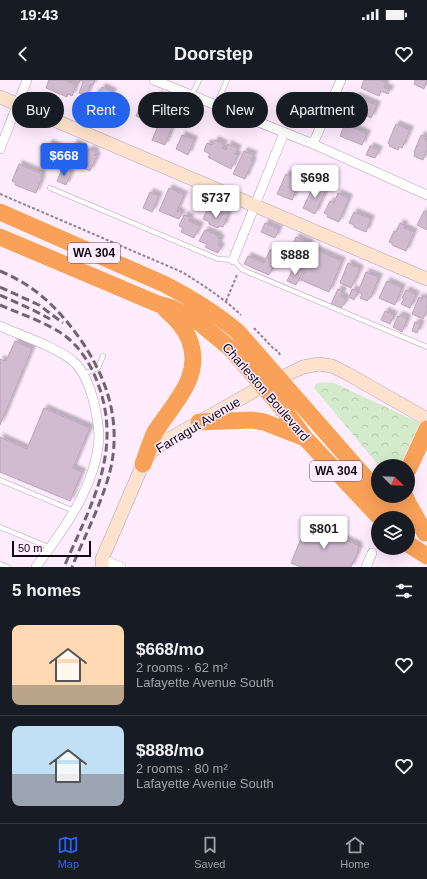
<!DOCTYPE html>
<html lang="en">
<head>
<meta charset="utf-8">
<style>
  :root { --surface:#171b24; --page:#242831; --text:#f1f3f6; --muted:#9ea1a6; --line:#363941; --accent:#2563eb }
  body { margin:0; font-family:Helvetica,sans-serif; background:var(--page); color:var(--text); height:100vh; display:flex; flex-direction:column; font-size:15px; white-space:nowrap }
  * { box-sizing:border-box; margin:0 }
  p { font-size:13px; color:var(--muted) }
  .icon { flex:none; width:22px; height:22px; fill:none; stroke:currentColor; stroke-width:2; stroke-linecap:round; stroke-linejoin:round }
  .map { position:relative; height:487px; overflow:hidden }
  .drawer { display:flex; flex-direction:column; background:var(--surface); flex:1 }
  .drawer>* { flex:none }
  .top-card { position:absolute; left:12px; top:12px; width:403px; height:36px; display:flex; gap:8px }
  .needle { width:26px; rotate:113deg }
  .fabs { position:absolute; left:371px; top:379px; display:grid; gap:8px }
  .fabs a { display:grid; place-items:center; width:44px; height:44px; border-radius:50%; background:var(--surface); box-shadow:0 4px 16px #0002; font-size:20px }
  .scale { position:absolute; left:12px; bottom:10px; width:79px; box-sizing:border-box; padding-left:4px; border:2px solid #110911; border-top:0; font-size:11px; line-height:14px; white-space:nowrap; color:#110911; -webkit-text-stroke:3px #ffecff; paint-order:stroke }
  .price { position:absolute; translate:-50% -34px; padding:0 9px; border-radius:4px; background:#fff; color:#222; font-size:13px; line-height:26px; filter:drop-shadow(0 1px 2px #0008) }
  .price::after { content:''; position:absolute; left:50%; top:24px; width:12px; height:9px; margin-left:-6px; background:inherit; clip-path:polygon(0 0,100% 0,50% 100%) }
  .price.active { background:var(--accent); color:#fff }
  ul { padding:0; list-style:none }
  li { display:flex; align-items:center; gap:12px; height:100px; padding:0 12px }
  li+li { border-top:1px solid var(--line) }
  li span { display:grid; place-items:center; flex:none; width:112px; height:80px; border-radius:8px; color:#555 }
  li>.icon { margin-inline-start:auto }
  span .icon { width:48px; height:48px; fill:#fffc; stroke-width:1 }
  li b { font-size:17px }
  h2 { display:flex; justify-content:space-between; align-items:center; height:48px; padding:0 12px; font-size:17px }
  .pill { padding:0 14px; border-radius:18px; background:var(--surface); box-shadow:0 4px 16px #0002; font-size:14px; line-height:36px }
  .pill.active { background:var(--accent); color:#fff }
  .status { display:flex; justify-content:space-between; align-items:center; height:28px; padding:0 20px; background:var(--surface); direction:ltr }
  .status svg { height:11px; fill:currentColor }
  header { display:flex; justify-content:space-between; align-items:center; height:52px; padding:0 12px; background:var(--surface); font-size:18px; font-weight:700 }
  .dock { display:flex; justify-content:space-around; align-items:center; height:56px; border-top:1px solid var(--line); background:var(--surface); font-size:11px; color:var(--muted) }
  .dock a { display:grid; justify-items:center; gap:2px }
  .dock .active { color:var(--accent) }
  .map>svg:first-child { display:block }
  .forest { fill:url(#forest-crowns) }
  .building { fill:#d1bbd1; stroke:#baa4b9; filter:url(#shadow) }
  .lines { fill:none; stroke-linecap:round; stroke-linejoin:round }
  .lane-casing { stroke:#b49fb4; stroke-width:5.5 }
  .street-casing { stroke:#b49fb4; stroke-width:10 }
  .secondary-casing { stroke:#b49fb4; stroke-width:14 }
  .highway-casing { stroke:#fff; stroke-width:18 }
  .path { stroke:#908390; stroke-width:2; stroke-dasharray:3 2; stroke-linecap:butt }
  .lane { stroke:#fff; stroke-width:4.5 }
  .street { stroke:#fff; stroke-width:9 }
  .secondary { stroke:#fde3cd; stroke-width:13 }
  .highway { stroke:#f9a159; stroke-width:17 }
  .rail { stroke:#716471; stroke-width:3; stroke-dasharray:8 4; stroke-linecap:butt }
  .labels { text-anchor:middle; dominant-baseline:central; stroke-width:3; stroke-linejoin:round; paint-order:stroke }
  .shield { fill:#ffecff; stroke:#584d58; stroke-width:1 }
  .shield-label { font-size:12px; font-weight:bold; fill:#110911 }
  .street-label { font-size:13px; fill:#110911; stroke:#ffecff }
</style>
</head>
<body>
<div class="status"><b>19:43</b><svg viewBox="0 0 49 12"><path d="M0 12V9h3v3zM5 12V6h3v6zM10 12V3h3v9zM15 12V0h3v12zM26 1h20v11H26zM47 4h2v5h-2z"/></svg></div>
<header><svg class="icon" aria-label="back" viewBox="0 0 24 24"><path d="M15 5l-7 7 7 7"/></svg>Doorstep<svg class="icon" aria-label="heart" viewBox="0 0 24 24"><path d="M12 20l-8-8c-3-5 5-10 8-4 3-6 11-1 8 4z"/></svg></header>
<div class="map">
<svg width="427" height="487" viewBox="0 0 427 487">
  <defs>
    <pattern id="forest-crowns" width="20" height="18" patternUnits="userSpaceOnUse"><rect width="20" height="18" fill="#d3ebca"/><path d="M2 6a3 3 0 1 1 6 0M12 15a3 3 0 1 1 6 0" fill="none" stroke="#b4c8ac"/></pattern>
    <filter id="shadow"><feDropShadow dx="3.5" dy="-3.5" stdDeviation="1" flood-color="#0004"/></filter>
  </defs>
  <rect width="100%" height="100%" fill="#ffecff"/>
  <path class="forest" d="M323 302 334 303 420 343V349L406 386H379L314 308 316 304Z"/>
  <path class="building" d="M49 0H65L76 5 72 16 68 14 67 17 46 8Z
    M72 0H95L93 5 91 4 86 16 79 13 83 2 80 0 79 3Z
    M364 0H379L386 3 384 7 390 9 388 14 381 11 379 16 361 8Z
    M415 0H427L424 9 414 4Z
    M102 7 113 12 110 18 107 17 100 32 99 31 97 36 86 32 91 19 93 20 96 12 99 13Z
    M157 15 167 19 163 28 153 24Z
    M356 16 377 25 371 38 351 28Z
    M143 20 154 26 147 41 136 36Z
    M110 25 125 32 119 46 104 39Z
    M180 30 195 37 191 47 176 41Z
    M161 39 173 45 165 65 152 60Z
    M345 44 367 54 362 65 340 56Z
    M396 44 410 50 402 68 399 67 398 70 389 66 390 64 388 63Z
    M182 55 194 60 188 75 176 69Z
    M421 55 426 57 425 60 427 61V70L423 80 414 76 415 73 414 72Z
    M215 60 224 64 222 68 226 70 228 64 238 69 235 74 238 75 231 89 208 77 210 74 204 71 207 63 212 65Z
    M49 63 64 70 60 81 44 74Z
    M74 63 83 67 77 80 69 77Z
    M370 66 379 70 375 78 366 75Z
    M89 69 96 72 94 75 97 76 90 91 78 86 84 71 88 72Z
    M244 71 254 75 251 80 253 81 245 99 233 94Z
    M19 84 42 94 41 98H42L36 113 15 105 16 103 12 101Z
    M62 89 71 93 66 105 57 101Z
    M286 94 300 101 292 120 277 114Z
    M314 105 326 110 315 134 303 128Z
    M169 108 184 115 177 131 182 133 179 139 159 131Z
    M150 112 159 116 152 132 143 128Z
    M338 113 349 118 339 142 327 137 328 135 324 133 330 121 334 123Z
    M207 130 213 133 214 131 223 135 224 133 228 135 223 147 219 146 218 148 209 144V142L203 139Z
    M424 131 427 132V150L417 145Z
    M354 132 371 139 366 152 354 147V145L349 143Z
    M184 135 190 137 189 141 200 146 194 158 181 152 183 148 179 146Z
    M265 143 279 149 275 158 261 152Z
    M400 143 404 145V148L414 152 406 171 392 165V163L389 162 394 151 396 152Z
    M205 150 219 156 218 158 221 159 218 165 221 167 218 173 205 167 207 164 199 161Z
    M296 157 310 163 301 183 287 177Z
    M314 169 342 181 329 212 301 200Z
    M270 170 280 175 269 195 244 184 248 176 264 183Z
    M348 183 360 189 351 208 340 203Z
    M294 187 303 191 296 205 287 201Z
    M366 192 379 197 371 217 367 221 360 218 362 214 358 212Z
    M387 201 402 208 395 225 379 218Z
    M338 209 343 211 341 216 345 218V220L346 221 341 228 331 224Z
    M352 209 358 211 354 220 349 217Z
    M406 210 416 215 410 228 401 224 404 219 402 218Z
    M424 216 427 218V231L423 239 412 234 419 217 422 219Z
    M385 231 394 235 390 244 381 240Z
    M400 235 407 238 406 239 407 240 402 252 393 247 398 236 399 237Z
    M415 242 421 244 417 253 412 251Z
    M15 261 32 269 0 345V279L6 281Z
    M44 328 90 348 73 388 82 392 70 421 0 392V357L27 369Z
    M307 444 358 465 359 469 351 487H301L291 483Z"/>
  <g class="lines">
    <defs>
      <path id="lane" d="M192 15 199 0
        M216 25 227 0
        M50 108 218 179 233 180 243 190 427 267
        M83 294 98 288 103 276
        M0 400 74 431
        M0 447 51 468
        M0 484 8 487"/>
      <path id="street" d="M154 0 313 64 427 115
        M313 64 341 0
        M0 69 27 0
        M233 180 284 53
        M0 246C20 255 59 268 74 282 84 291 89 305 93 319 96 331 99 345 99 358 96 406 64 449 36 487
        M102 479 121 487
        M366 487 372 473"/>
      <path id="secondary" d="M0 17 427 199
        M102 487V479L143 384 152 371 167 360 263 306 303 287 319 284 332 286 348 294 427 339"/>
      <path id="highway" d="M0 132 164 204C190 217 214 232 237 251L378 412
        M0 157 158 224 172 228 196 240 231 269 283 329 305 358 380 438
        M199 342 252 340 264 342 305 358
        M143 384C147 374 150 362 155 352 174 322 204 296 189 259 184 247 176 238 166 230
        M408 390 427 349
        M382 416 404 438
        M405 416 408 423 425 453
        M408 464 427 476"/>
    </defs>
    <use href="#lane" class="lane-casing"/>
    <use href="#street" class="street-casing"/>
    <use href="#secondary" class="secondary-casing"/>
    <use href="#highway" class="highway-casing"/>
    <path class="path" d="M0 114 182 192C203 205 223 218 241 235
      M226 221 237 195
      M254 248 273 268 279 272 280 276"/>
    <use href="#lane" class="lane"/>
    <use href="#street" class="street"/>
    <use href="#secondary" class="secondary"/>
    <use href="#highway" class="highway"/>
    <path class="rail" d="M0 191C35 206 56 226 78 256 105 294 120 335 112 382 106 415 85 455 72 487
      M0 207 39 225 63 243
      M0 215 33 230 50 239
      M0 225C21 234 45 242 64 255 79 266 90 283 97 301 124 371 91 424 64 487"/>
  </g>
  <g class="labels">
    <g class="shield">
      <rect x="68" y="163" width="52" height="20" rx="3"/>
      <rect x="310" y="381" width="52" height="20" rx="3"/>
    </g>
    <g class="shield-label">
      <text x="94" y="173">WA 304</text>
      <text x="336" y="391">WA 304</text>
    </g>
    <g class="street-label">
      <text transform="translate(266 312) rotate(49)">Charleston Boulevard</text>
      <text transform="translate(198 345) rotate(-31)">Farragut Avenue</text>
    </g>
  </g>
</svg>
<div class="fabs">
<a><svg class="needle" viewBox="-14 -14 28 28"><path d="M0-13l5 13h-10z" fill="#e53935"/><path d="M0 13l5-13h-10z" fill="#9ea1a6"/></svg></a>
<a><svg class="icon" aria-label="layers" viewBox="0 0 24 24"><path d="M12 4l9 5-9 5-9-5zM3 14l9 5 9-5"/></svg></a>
</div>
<div class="scale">50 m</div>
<b class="price active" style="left:64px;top:97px">$668</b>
<b class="price" style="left:315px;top:119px">$698</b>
<b class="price" style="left:216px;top:139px">$737</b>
<b class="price" style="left:295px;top:196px">$888</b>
<b class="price" style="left:324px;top:470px">$801</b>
<div class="top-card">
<a class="pill">Buy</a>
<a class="pill active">Rent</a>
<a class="pill">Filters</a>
<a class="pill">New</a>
<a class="pill">Apartment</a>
</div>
</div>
<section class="drawer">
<h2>5 homes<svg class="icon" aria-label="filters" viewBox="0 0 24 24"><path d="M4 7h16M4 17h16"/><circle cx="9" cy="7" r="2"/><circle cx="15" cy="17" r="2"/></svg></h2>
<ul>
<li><span style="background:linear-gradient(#ffd9b3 75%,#b9a48a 0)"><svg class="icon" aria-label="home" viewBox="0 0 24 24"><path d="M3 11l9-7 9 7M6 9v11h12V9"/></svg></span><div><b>$668/mo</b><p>2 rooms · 62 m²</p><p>Lafayette Avenue South</p></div><svg class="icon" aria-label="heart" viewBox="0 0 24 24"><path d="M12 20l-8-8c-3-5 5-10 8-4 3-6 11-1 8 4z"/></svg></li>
<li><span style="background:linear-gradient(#bfe0f5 60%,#9aa5b1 0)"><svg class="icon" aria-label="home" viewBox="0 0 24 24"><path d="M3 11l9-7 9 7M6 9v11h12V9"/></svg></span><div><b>$888/mo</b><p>2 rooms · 80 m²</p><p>Lafayette Avenue South</p></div><svg class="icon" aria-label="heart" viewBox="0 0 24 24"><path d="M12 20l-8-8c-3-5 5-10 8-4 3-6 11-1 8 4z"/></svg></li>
</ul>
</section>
<nav class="dock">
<a class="active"><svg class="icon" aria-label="map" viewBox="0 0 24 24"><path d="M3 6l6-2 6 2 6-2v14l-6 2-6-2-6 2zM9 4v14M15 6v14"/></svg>Map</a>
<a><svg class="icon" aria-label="saved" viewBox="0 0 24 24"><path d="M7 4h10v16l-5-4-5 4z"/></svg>Saved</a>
<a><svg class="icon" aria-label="home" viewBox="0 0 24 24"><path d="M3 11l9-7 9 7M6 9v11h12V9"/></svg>Home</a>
</nav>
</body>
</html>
